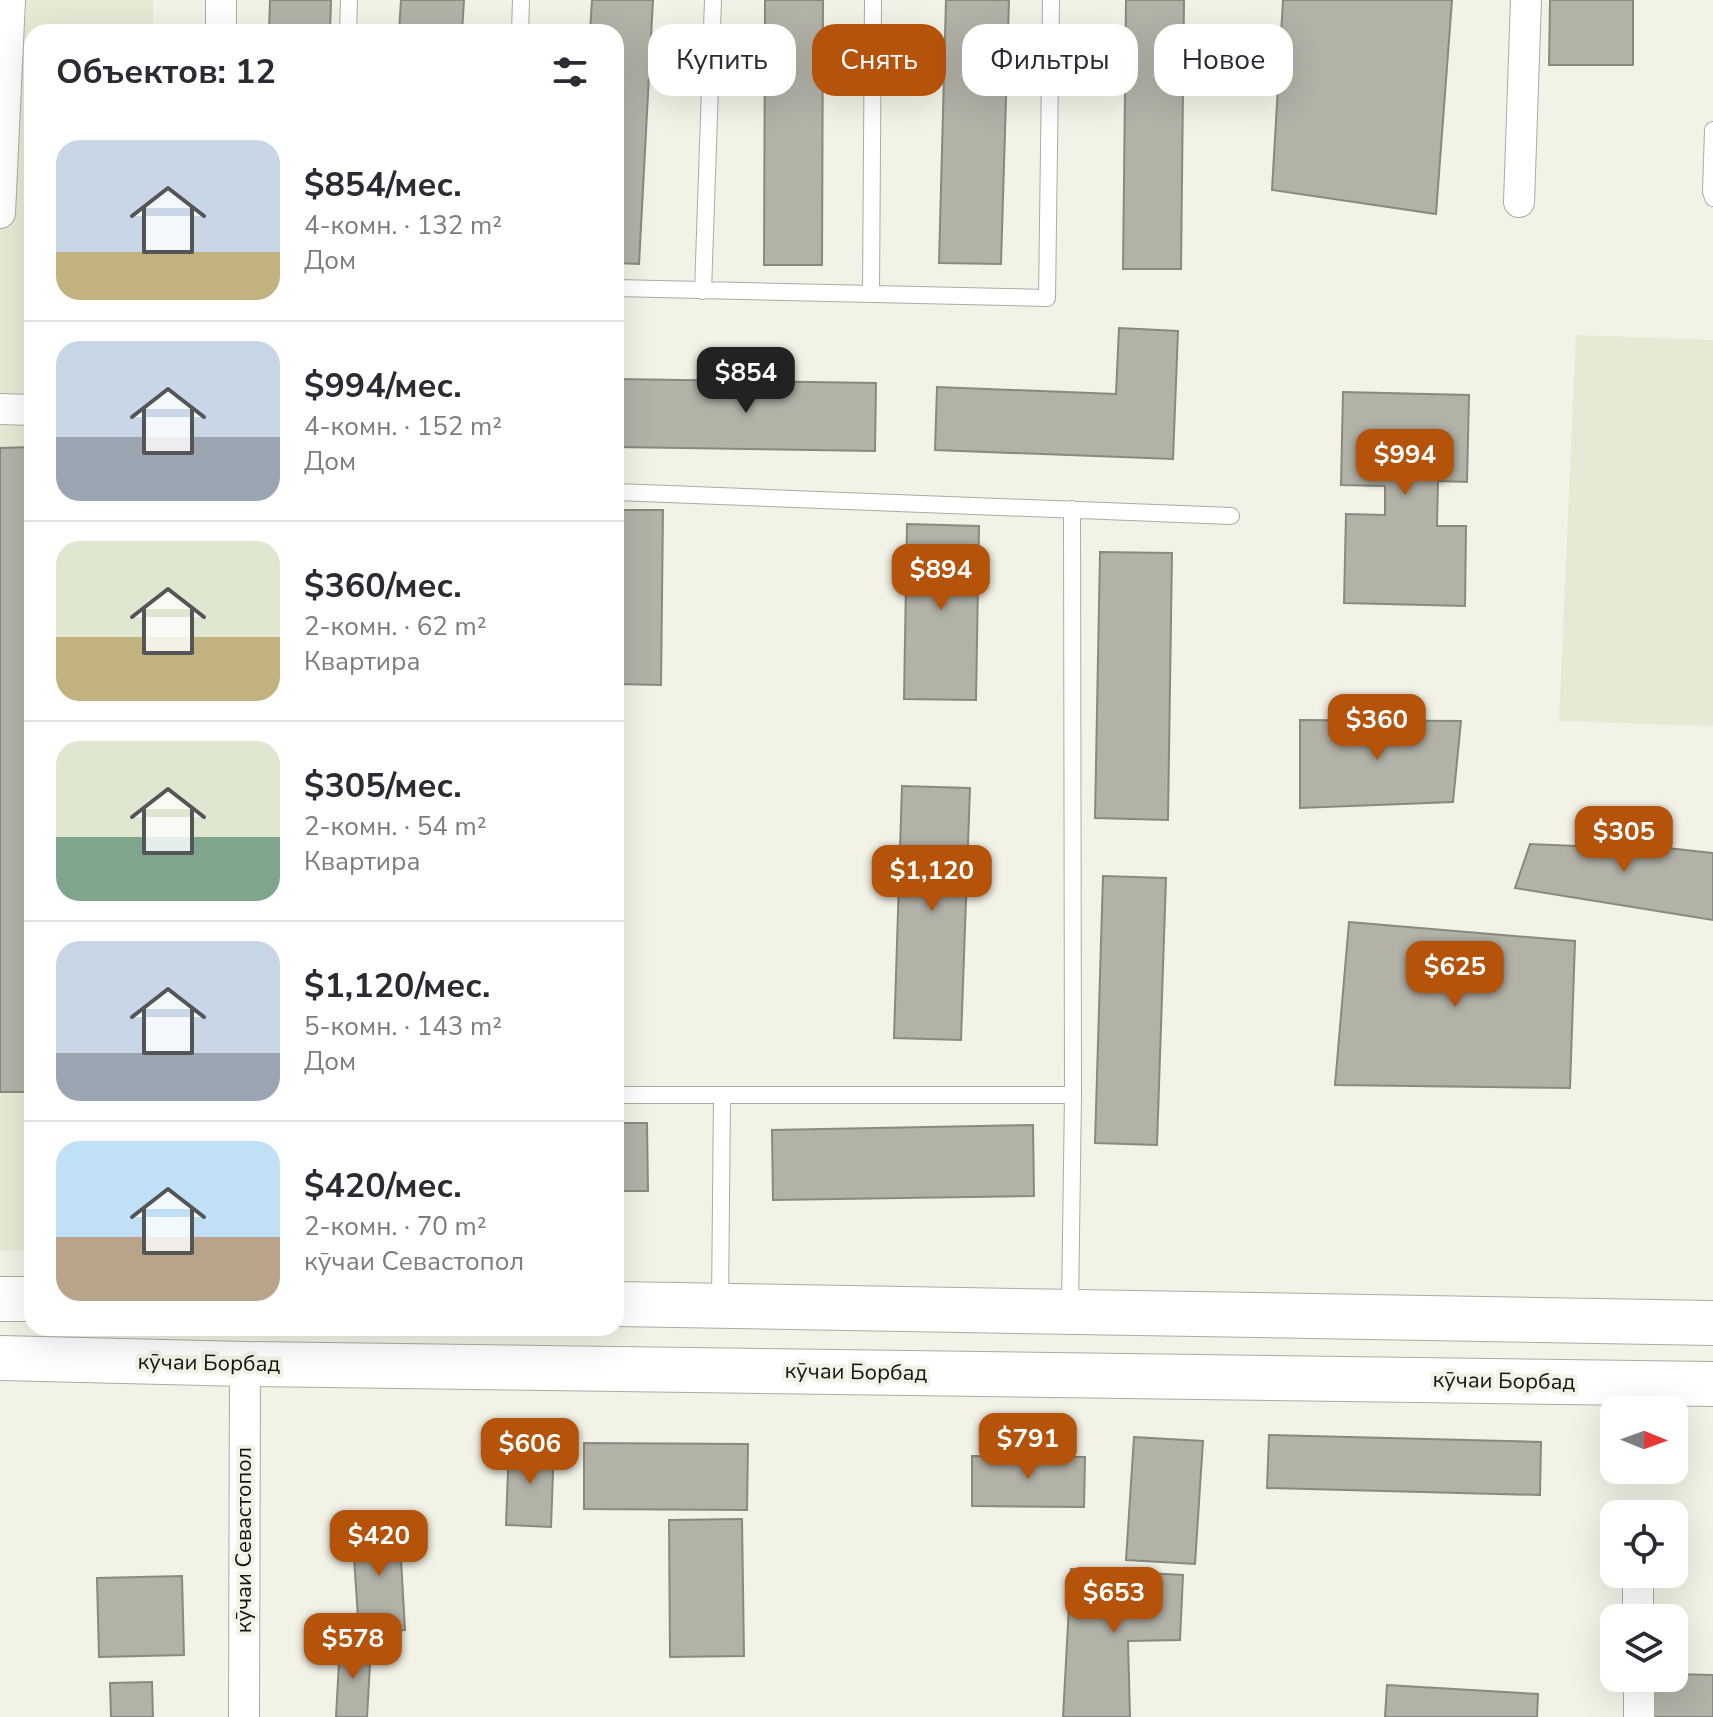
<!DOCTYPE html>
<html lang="ru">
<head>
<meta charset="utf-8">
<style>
  :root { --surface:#fff; --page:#f7f7f7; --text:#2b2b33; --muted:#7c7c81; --line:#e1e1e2; --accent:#b45309 }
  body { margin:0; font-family:"Nunito Sans",sans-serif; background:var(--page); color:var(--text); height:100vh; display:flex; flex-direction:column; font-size:30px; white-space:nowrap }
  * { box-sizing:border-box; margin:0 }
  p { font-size:26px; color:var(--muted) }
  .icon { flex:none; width:44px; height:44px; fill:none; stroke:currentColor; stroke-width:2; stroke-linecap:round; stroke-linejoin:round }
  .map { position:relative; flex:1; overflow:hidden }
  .side { position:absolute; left:24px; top:24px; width:600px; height:1312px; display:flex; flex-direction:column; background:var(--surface); border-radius:24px; box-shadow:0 8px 32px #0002 }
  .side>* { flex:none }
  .hud { position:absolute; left:648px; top:24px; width:760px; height:72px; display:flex; gap:16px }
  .needle { width:52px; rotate:91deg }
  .fabs { position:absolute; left:1600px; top:1396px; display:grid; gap:16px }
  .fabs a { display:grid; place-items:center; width:88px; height:88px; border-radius:16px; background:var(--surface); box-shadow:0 8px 32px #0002; font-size:40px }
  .price { position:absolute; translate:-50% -68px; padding:0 18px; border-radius:16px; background:var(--accent); color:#fff; font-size:26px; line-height:52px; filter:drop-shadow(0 2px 4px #0008) }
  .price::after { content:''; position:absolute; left:50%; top:48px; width:24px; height:18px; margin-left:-12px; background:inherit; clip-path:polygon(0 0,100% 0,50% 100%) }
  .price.active { background:#222; color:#fff }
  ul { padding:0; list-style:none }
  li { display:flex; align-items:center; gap:24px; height:200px; padding:0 32px }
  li+li { border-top:2px solid var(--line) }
  li span { display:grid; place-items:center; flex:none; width:224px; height:160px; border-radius:24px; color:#555 }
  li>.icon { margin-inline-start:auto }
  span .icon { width:96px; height:96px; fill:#fffc; stroke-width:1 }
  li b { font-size:34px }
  h2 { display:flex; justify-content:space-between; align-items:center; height:96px; padding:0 32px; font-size:34px }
  .pill { padding:0 28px; border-radius:24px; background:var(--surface); box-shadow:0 8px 32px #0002; font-size:28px; line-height:72px }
  .pill.active { background:var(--accent); color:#fff }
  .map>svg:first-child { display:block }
  .built { fill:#e8e9d5 }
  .building { fill:#b2b2a7; stroke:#89897f; stroke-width:2 }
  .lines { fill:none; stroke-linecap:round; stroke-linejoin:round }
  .service-casing { stroke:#abaca1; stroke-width:18 }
  .minor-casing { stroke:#abaca1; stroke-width:32 }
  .secondary-casing { stroke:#abaca1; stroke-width:46 }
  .service { stroke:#fff; stroke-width:16 }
  .minor { stroke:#fff; stroke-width:30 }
  .secondary { stroke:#fff; stroke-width:44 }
  .labels { text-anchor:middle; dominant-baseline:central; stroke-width:8; stroke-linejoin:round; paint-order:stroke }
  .street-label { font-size:22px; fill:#161712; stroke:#f2f2e6 }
</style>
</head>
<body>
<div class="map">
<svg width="1713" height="1717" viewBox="0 0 1713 1717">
  <rect width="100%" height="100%" fill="#f2f2e6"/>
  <path class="built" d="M0 0H153V32H32V1251L0 1250Z
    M1576 335 1713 340V726L1559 721Z"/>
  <path class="building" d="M270 0H331L330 32H269Z
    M401 0H464L462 32H399Z
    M592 0H653L639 264 616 263V32H590Z
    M765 0H823L822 265H764Z
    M946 0H1009L1001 264 939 263Z
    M1126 0H1184L1181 269H1123Z
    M1283 0H1452L1436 214 1272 190Z
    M1550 0H1633V65H1549Z
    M1119 328 1178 331 1173 459 935 450 937 387 1116 394Z
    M616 379 876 383 875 451 616 447Z
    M1343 392 1469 395 1467 482 1438 481 1437 526H1466L1465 606 1344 603 1346 514 1385 515V486L1341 485Z
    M32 447V1092H0V448Z
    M616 510H663L661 685 616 684Z
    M907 524 979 526 976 700 904 699Z
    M1100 552 1172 553 1168 820 1095 818Z
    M1300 720 1461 721 1453 802 1300 808Z
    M902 786 970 788 961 1040 894 1038Z
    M1642 823 1649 846 1713 853V920L1515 888 1530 844 1600 847 1607 831Z
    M1103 876 1166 878 1157 1145 1095 1143Z
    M1349 922 1575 941 1570 1088 1335 1085Z
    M616 1123H647L648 1191H616Z
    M1033 1125 1034 1196 773 1200 772 1130Z
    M1269 1435 1541 1442 1540 1495 1267 1488Z
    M1134 1437 1203 1441 1195 1564 1126 1560Z
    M584 1443 748 1444 747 1510 584 1509Z
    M509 1444 554 1446 551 1527 506 1525Z
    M972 1456 1085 1457 1084 1507 972 1506Z
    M742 1519 744 1656 670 1657 669 1520Z
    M399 1524 405 1630 359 1633 352 1527Z
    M1071 1569 1183 1575 1180 1640 1128 1641 1130 1717H1063Z
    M182 1576 184 1655 99 1657 97 1578Z
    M340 1644 371 1646 367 1717H336Z
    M1674 1674 1713 1675V1717H1652L1654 1678H1674Z
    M152 1682 153 1717H111L110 1683Z
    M1387 1685 1538 1694 1537 1717H1385Z"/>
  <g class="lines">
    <defs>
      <path id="service" d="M348 32 349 0
        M520 32 521 0
        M1713 130 1711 192 1713 198
        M616 288 1047 298 1051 0
        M703 291 713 0
        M871 294 873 0
        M616 492 1231 516
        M616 1095H1073
        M720 1305 722 1095
        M1070 1308 1073 1095 1072 509"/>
      <path id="minor" d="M221 32V0
        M1519 202 1526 0
        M0 213 10 0
        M0 409 32 410
        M1638 1579V1618
        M1639 1678V1717
        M244 1717 245 1364"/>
      <path id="secondary" d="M0 1299H32
        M616 1304 1713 1323
        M0 1358 245 1364 1713 1384"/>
    </defs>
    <use href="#service" class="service-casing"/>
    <use href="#minor" class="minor-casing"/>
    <use href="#secondary" class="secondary-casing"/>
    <use href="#service" class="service"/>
    <use href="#minor" class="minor"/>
    <use href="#secondary" class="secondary"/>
  </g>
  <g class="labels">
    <g class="street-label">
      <text transform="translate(209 1363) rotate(1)">кӯчаи Борбад</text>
      <text transform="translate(856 1372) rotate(1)">кӯчаи Борбад</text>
      <text transform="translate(1504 1381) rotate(1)">кӯчаи Борбад</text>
      <text transform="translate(244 1540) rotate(-90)">кӯчаи Севастопол</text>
    </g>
  </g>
</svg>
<div class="fabs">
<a><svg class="needle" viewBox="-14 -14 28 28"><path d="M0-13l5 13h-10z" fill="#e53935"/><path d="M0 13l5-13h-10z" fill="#7c7c81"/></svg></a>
<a><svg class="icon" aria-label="locate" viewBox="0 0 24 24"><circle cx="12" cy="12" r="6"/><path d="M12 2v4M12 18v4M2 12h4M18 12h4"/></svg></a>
<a><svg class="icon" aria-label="layers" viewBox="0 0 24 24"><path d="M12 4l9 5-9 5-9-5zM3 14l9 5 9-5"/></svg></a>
</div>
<b class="price active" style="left:746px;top:415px">$854</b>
<b class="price" style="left:1405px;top:497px">$994</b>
<b class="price" style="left:941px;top:612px">$894</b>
<b class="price" style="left:1377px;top:762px">$360</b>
<b class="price" style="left:1624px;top:874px">$305</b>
<b class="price" style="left:932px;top:913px">$1,120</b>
<b class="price" style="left:1455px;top:1009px">$625</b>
<b class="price" style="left:1028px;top:1481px">$791</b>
<b class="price" style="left:530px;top:1486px">$606</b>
<b class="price" style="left:379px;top:1578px">$420</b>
<b class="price" style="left:1114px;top:1635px">$653</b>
<b class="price" style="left:353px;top:1681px">$578</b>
<div class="hud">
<a class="pill">Купить</a>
<a class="pill active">Снять</a>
<a class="pill">Фильтры</a>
<a class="pill">Новое</a>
</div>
<section class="side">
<h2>Объектов: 12<svg class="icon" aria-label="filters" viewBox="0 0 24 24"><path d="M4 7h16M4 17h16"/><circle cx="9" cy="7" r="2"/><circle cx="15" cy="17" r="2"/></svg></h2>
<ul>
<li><span style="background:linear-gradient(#c9d6e8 70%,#c2b280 0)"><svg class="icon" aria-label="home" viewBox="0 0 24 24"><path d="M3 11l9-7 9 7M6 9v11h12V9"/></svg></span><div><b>$854/мес.</b><p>4-комн. · 132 m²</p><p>Дом</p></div></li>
<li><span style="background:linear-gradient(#c9d6e8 60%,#9aa5b1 0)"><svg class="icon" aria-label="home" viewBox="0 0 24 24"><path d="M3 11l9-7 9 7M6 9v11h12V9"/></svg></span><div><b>$994/мес.</b><p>4-комн. · 152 m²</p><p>Дом</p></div></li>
<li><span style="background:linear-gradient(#dfe7d0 60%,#c2b280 0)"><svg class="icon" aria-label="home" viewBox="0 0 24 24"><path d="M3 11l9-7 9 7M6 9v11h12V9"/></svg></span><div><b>$360/мес.</b><p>2-комн. · 62 m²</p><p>Квартира</p></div></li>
<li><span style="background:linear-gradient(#dfe7d0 60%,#7fa58c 0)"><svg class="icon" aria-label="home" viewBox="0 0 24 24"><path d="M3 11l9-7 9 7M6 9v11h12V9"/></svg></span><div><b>$305/мес.</b><p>2-комн. · 54 m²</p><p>Квартира</p></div></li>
<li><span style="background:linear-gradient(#c9d6e8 70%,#9aa5b1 0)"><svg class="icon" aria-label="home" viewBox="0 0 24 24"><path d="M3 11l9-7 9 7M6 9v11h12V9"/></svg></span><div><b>$1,120/мес.</b><p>5-комн. · 143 m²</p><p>Дом</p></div></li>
<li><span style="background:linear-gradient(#bfe0f5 60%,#b9a48a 0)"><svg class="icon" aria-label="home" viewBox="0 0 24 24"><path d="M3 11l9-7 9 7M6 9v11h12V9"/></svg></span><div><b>$420/мес.</b><p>2-комн. · 70 m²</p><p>кӯчаи Севастопол</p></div></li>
</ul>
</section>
</div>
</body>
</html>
